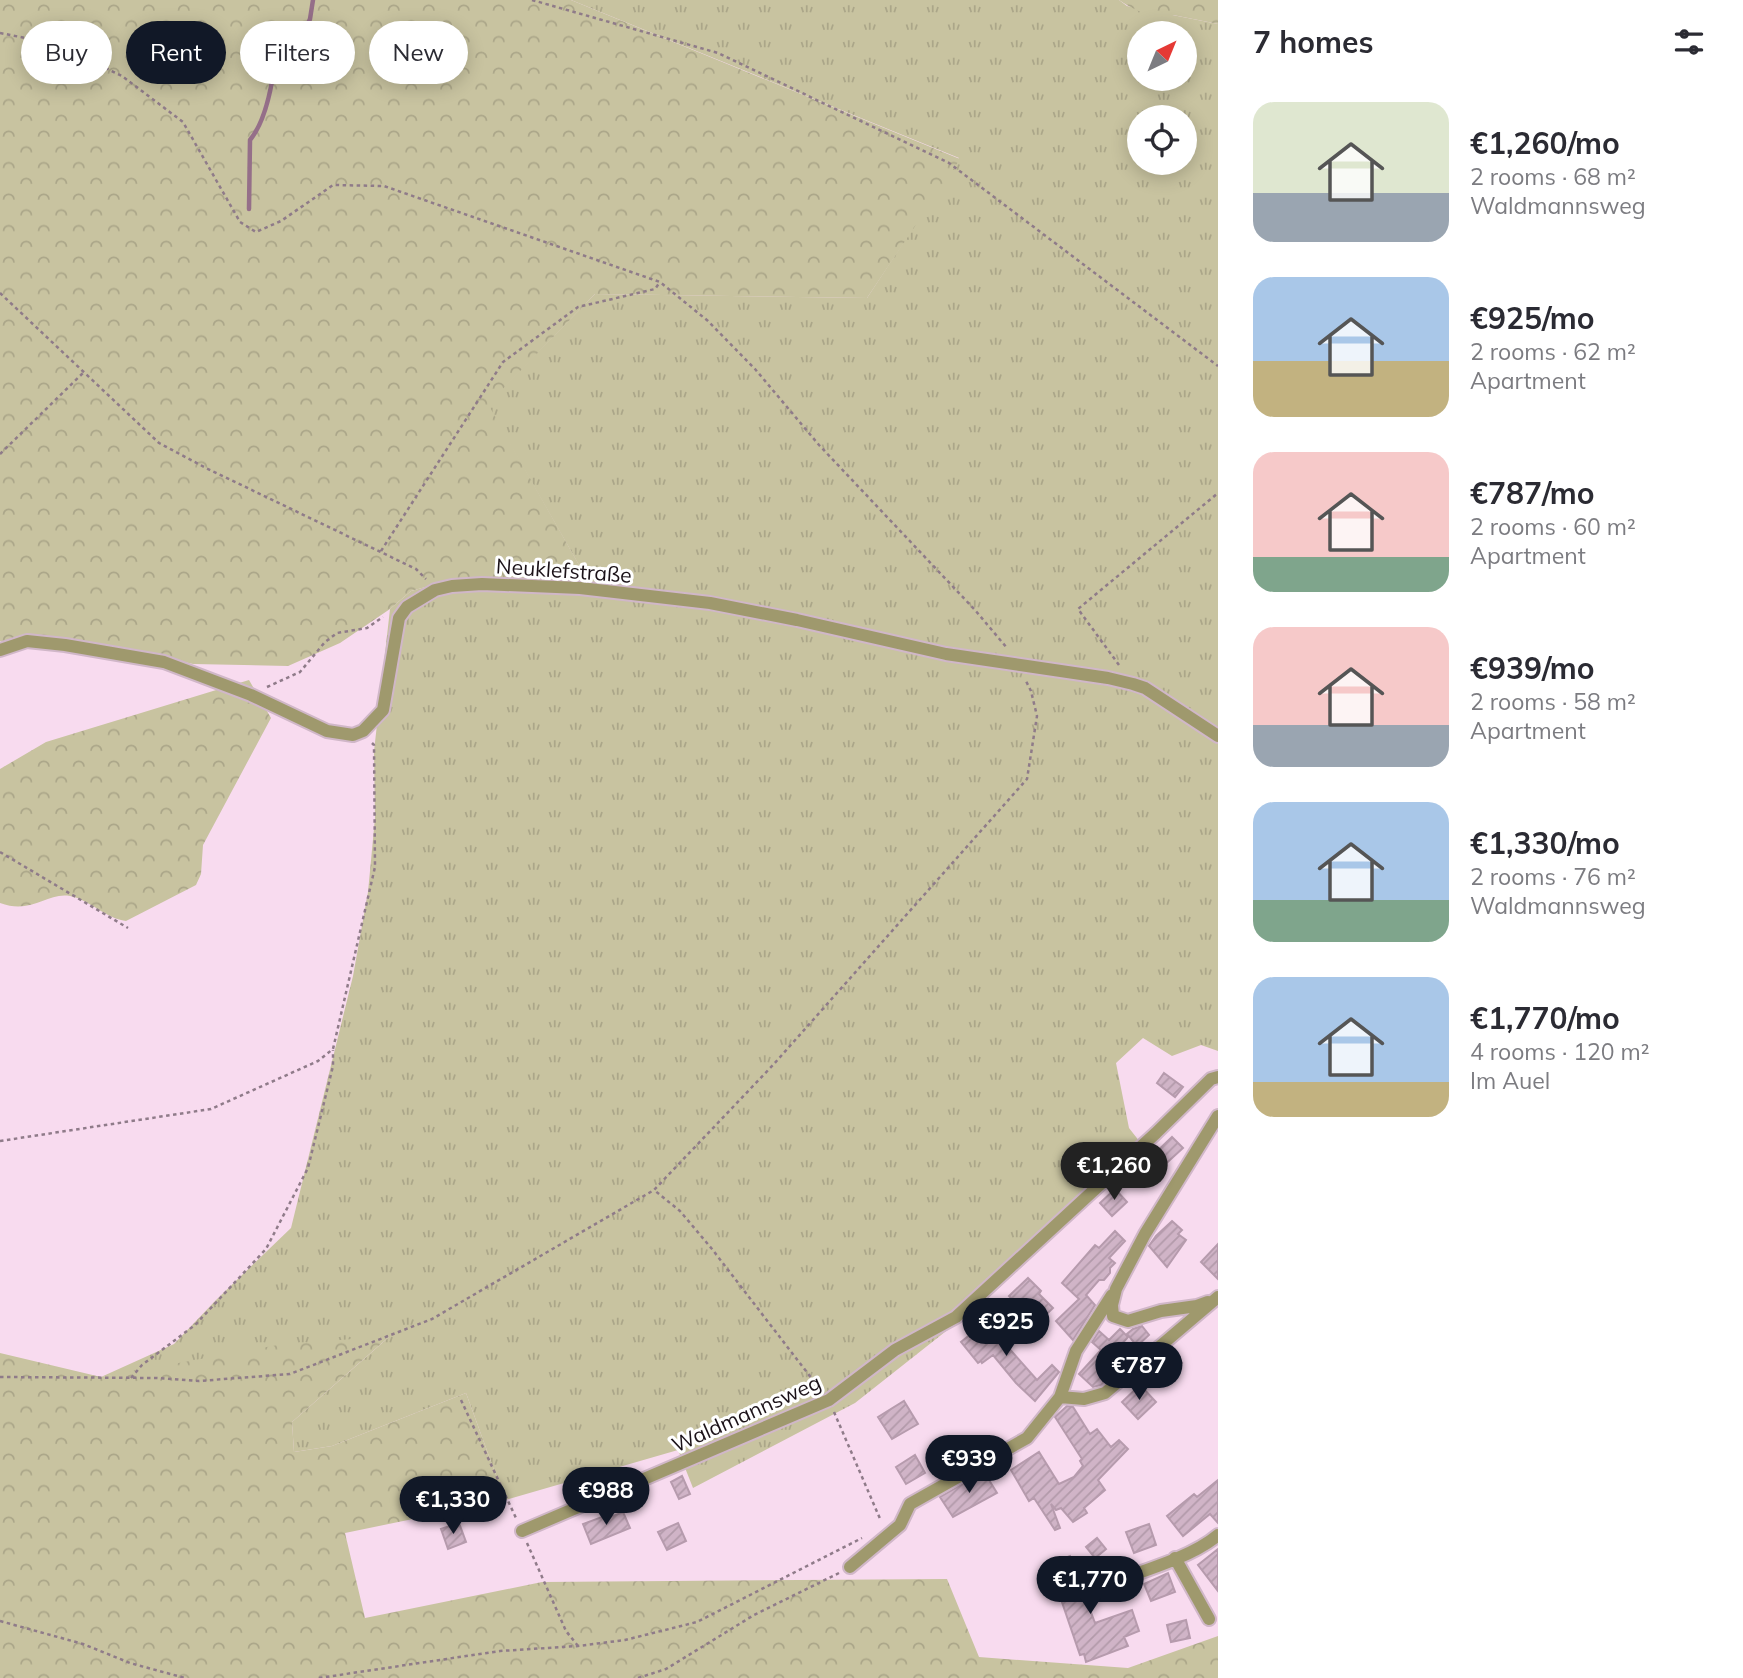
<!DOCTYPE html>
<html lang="en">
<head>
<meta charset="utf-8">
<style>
  :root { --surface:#fff; --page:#f2f2f3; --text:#2b2b33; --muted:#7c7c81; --accent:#111827 }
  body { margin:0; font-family:Mulish,sans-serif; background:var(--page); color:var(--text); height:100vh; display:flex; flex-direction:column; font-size:26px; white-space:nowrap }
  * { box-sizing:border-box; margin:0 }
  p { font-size:23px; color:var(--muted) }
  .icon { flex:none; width:38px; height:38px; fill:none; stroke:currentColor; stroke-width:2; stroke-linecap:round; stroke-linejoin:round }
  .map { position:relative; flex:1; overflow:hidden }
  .details { display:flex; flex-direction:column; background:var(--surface); width:525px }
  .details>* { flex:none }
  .guide { position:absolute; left:21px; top:21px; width:665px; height:63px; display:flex; gap:14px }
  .needle { width:46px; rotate:43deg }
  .controls { position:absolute; left:1127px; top:21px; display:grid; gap:14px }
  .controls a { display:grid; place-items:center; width:70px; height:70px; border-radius:50%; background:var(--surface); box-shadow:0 4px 18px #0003; font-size:35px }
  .price { position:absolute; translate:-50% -60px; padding:0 16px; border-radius:24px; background:var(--accent); color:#fff; font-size:23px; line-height:46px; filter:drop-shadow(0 2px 4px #0008) }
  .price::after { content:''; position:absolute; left:50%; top:42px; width:21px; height:16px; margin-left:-10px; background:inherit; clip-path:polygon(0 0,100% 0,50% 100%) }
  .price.active { background:#222; color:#fff }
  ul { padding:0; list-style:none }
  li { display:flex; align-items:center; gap:21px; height:175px; padding:0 35px }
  li span { display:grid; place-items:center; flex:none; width:196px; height:140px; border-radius:21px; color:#555 }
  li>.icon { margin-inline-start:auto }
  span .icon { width:84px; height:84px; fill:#fffc; stroke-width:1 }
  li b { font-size:30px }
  h2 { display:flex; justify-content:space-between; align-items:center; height:84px; padding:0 35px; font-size:30px }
  .tag { padding:0 24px; border-radius:32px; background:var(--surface); box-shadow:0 4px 18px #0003; font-size:24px; line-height:63px }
  .tag.active { background:var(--accent); color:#fff }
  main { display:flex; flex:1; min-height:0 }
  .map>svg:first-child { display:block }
  .grass { fill:url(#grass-tufts); fill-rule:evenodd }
  .forest { fill:url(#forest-crowns) }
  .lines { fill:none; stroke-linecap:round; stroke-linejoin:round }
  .stream { stroke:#956f89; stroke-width:4.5 }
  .building { fill:url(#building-hatch); stroke:#b69bad; stroke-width:2 }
  .minor-casing { stroke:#d0b7c8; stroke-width:16 }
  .path { stroke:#8f7b89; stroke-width:2.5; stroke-dasharray:3.5 3.5; stroke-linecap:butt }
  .minor { stroke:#9f996d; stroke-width:12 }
  .labels { text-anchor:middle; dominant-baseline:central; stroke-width:6; stroke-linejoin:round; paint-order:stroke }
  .street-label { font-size:21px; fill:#1b1218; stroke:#fff }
</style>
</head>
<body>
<main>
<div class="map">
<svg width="1218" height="1678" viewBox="0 0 1218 1678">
  <defs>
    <pattern id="grass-tufts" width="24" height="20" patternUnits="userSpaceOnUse" patternTransform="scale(1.75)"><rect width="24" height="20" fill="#c8c3a0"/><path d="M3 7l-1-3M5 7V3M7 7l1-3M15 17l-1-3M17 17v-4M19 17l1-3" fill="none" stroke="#aba689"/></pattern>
    <pattern id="forest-crowns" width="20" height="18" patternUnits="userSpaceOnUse" patternTransform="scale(1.75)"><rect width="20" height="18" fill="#c8c3a0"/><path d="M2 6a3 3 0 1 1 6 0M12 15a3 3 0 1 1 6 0" fill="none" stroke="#aba689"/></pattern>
    <pattern id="building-hatch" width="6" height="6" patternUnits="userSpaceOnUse" patternTransform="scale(1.75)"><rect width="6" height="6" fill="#d0b4c7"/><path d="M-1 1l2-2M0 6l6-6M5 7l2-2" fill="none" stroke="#b29aaa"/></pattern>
  </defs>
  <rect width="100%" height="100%" fill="#f8dbef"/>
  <path class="grass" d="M571 0H1119L1127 6 1218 24V1051L1201 1045 1172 1056 1143 1038 1116 1063 1129 1128 1147 1151 988 1298 855 1403 693 1488 678 1450 505 1500 466 1393 332 1446 294 1452 292 1422 389 1337 101 1377 174 1344 216 1300 291 1228 353 976 368 892 375 818 374 751 390 609 411 591 451 580 591 586 487 404 595 294 867 298 959 158ZM1139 33H1185V79H1139ZM1139 117H1185V163H1139Z"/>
  <path class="forest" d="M0 0H571L960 159 867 298 595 294 488 404 591 586 451 580 411 591 390 609 340 643 288 666 193 664 114 646 0 641Z
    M1119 0H1218V24L1173 15 1152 19C1141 11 1130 8 1119 0Z
    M249 680 271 718 203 845 201 874 196 885 126 921C105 918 90 900 70 896 47 892 32 915 0 903V769L46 742Z
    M390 1336 292 1422 294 1452 332 1446 466 1393 505 1500 345 1533 365 1618 542 1582 947 1579 979 1657 1128 1668 1218 1636V1678H0V1353L101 1377 278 1345Z"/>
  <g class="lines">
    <path class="stream" d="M249 209 250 140C264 123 271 90 274 69L296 51 310 19 313 0"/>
  </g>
  <path class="building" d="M1164 1073 1183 1087 1175 1097 1157 1083Z
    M1172 1137 1183 1148 1161 1168 1151 1157Z
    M1115 1189 1127 1202 1112 1216 1100 1203Z
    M1172 1221 1182 1230 1178 1234 1186 1240 1167 1267 1149 1246 1156 1236Z
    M1115 1231 1125 1241 1109 1258 1115 1263 1110 1268V1273L1104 1280H1099L1086 1295 1095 1305 1073 1340 1056 1321 1079 1299 1062 1283 1095 1245 1099 1248Z
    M1218 1244V1279L1201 1262Z
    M1028 1278 1041 1291 1039 1294 1053 1308 1034 1326 1020 1312 1022 1310 1009 1296Z
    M991 1318 1008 1339 1006 1345 1037 1380 1052 1365 1059 1372 1035 1401 1016 1383 993 1355 982 1363 981 1361 978 1363 961 1342Z
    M1142 1326 1149 1335 1137 1346 1127 1334 1133 1329Z
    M1120 1329 1128 1337 1111 1356 1120 1366 1101 1385 1093 1387 1079 1374 1101 1350 1092 1342 1099 1331 1109 1340Z
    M1170 1349 1182 1363 1167 1377 1154 1363Z
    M1140 1385 1156 1402 1138 1419 1122 1402Z
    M904 1401 918 1424 892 1439 878 1417Z
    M1067 1406 1073 1407 1090 1434 1097 1429 1111 1447 1119 1440 1128 1449 1098 1480 1105 1490 1084 1508 1087 1513 1073 1522 1061 1508 1056 1510 1051 1504 1060 1528 1055 1530 1034 1498 1029 1501 1011 1470 1039 1452 1059 1484 1074 1477 1083 1466 1080 1461 1082 1459 1055 1417Z
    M915 1455 925 1473 906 1484 896 1467Z
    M984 1472 997 1493 953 1517 940 1497Z
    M682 1476 690 1494 679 1499 671 1482Z
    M1218 1480V1523L1210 1514 1183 1536 1167 1516 1194 1494 1197 1497Z
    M623 1512 630 1528 591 1544 583 1524 610 1514 611 1517Z
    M459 1523 466 1542 448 1549 441 1529Z
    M678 1523 686 1541 667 1550 658 1532Z
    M1149 1524 1156 1545 1134 1553 1126 1532Z
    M1097 1538 1106 1549 1095 1558 1086 1547Z
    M1218 1549V1591L1198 1565Z
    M1070 1556 1095 1623 1132 1610 1139 1631 1124 1637 1128 1646 1086 1662 1084 1654 1080 1655 1049 1564Z
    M1168 1573 1175 1592 1151 1601 1144 1584Z
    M1186 1620 1190 1638 1171 1642 1167 1625Z"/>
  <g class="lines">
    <defs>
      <path id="minor" d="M0 650 27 641 65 645 164 662 251 695 327 731 353 735 363 731 383 710 399 618 407 607 435 590 452 586 482 584 580 588 710 603 797 620 946 654 1108 678 1133 684 1145 688 1218 736
        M1208 1302 1197 1306 1161 1311 1128 1321 1113 1316 1112 1305 1116 1289 1145 1234 1218 1116
        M1060 1397 1076 1351 1112 1295
        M522 1531 829 1400 895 1350 956 1317 1156 1133 1211 1079 1218 1077
        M1175 1558 1209 1619
        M850 1567 900 1525 910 1504 1027 1438 1060 1397 1084 1399 1105 1393 1218 1297
        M1096 1588C1132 1574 1190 1559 1218 1535"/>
    </defs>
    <use href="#minor" class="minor-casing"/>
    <path class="path" d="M532 0 718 53 949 163 1218 366
      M0 33 56 44 122 76 183 122 240 222 256 232 281 221 333 185 384 186 660 282 708 321 755 369 819 445 975 610 1007 648
      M0 293 159 443 206 468 416 569 426 579
      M0 454 84 372
      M381 551 503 362 578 307 655 289 660 282
      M1119 665 1078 609 1218 493
      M267 687 300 672 325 642 337 633 367 628 383 617
      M0 852 128 928
      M0 1141 211 1109 318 1061 333 1049 375 867 374 745 371 742
      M0 1377 157 1378 199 1381 290 1374 432 1319 654 1190
      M131 1378 142 1365 195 1325 266 1249 308 1168 333 1066V1050
      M819 1388 712 1249 680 1211 654 1190 773 1065 1027 779 1037 716 1031 691 1025 679
      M461 1400 516 1518
      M834 1412 881 1521
      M527 1543 566 1631 578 1646
      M0 1621 83 1644 130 1663 185 1678
      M319 1678 500 1651 578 1646 625 1640 697 1622 862 1538
      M638 1678 666 1669 754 1615 839 1573"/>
    <use href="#minor" class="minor"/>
  </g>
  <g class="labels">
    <g class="street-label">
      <text transform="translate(564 570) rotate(4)">Neuklefstraße</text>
      <text transform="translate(746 1413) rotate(-24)">Waldmannsweg</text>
    </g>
  </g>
</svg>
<div class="controls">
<a><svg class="needle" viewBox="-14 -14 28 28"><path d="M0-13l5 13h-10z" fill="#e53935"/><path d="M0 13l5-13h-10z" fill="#7c7c81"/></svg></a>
<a><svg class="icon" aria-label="locate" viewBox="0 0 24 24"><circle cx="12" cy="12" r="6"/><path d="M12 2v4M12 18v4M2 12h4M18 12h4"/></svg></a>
</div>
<b class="price active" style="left:1114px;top:1202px">€1,260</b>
<b class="price" style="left:1006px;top:1358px">€925</b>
<b class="price" style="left:1139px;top:1402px">€787</b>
<b class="price" style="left:969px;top:1495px">€939</b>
<b class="price" style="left:606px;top:1527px">€988</b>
<b class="price" style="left:453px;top:1536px">€1,330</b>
<b class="price" style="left:1090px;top:1616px">€1,770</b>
<div class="guide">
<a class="tag">Buy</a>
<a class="tag active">Rent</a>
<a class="tag">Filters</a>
<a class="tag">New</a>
</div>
</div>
<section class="details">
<h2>7 homes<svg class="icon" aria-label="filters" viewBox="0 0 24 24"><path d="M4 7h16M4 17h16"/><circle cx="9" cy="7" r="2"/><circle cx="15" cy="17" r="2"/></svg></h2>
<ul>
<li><span style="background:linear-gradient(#dfe7d0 65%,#9aa5b1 0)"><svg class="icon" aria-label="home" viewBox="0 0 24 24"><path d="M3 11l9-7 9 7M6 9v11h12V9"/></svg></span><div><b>€1,260/mo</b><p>2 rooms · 68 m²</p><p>Waldmannsweg</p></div></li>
<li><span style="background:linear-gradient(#a9c7e8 60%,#c2b280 0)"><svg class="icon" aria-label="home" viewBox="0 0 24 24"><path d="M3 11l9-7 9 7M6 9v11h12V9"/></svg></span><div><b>€925/mo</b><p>2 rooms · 62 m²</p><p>Apartment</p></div></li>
<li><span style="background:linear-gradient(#f6c9c9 75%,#7fa58c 0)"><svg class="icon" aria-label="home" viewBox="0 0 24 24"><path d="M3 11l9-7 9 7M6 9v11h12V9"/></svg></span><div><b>€787/mo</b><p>2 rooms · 60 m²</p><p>Apartment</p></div></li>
<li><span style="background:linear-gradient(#f6c9c9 70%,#9aa5b1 0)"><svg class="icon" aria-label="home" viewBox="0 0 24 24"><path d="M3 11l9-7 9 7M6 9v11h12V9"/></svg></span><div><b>€939/mo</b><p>2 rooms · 58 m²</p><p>Apartment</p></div></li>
<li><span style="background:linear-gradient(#a9c7e8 70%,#7fa58c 0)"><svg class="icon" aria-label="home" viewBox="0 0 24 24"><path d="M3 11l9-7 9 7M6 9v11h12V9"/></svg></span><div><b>€1,330/mo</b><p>2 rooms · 76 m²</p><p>Waldmannsweg</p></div></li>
<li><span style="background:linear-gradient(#a9c7e8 75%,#c2b280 0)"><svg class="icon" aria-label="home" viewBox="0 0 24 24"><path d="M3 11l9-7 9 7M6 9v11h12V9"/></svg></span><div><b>€1,770/mo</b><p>4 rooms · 120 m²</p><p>Im Auel</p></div></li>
</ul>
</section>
</main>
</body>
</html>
